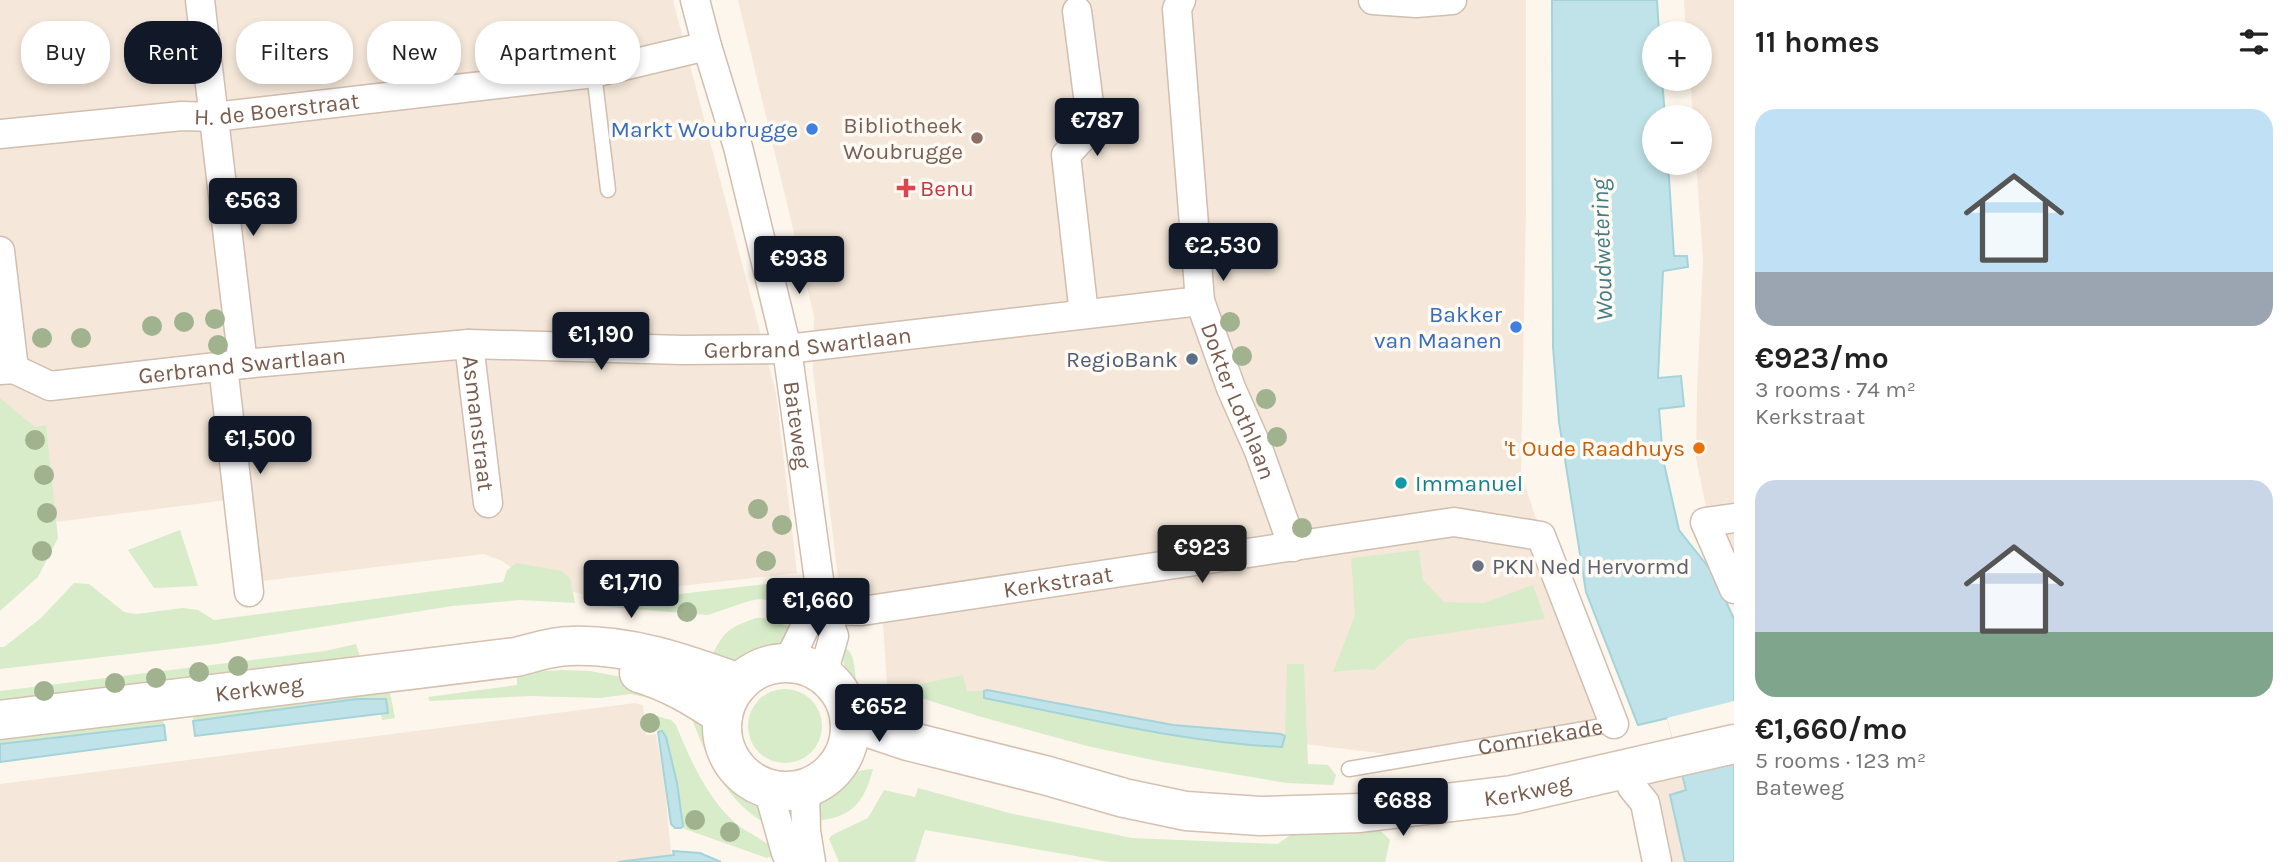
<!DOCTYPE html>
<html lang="en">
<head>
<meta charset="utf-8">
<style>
  :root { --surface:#fff; --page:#f6f6f6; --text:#222; --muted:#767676; --accent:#111827 }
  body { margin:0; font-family:Karla,sans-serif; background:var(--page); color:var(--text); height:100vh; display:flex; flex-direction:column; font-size:26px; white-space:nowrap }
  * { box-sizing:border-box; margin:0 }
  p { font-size:23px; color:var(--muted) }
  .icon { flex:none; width:38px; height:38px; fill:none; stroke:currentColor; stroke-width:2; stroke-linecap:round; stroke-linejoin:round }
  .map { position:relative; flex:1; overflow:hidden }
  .side { display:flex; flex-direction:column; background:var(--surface); width:560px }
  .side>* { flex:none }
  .guide { position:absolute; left:21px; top:21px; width:665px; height:63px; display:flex; gap:14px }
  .tools { position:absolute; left:1642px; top:21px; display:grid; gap:14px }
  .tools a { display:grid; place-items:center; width:70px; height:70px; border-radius:50%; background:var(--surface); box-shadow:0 4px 10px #0003; font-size:35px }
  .price { position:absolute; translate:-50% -60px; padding:0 16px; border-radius:7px; background:var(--accent); color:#fff; font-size:23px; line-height:46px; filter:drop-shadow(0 2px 4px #0008) }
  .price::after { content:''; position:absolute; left:50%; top:42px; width:21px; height:16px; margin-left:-10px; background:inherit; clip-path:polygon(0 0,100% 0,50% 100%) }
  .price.on { background:#222; color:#fff }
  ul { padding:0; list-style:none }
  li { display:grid; align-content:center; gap:14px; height:371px; padding:0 21px }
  li span { display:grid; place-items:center; height:217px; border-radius:21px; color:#555 }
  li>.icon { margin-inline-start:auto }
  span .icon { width:126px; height:126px; fill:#fffc; stroke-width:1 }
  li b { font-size:30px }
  h2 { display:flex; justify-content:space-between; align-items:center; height:84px; padding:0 21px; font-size:30px }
  .tag { padding:0 24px; border-radius:28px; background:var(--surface); box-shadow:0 4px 10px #0003; font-size:24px; line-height:63px }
  .tag.on { background:var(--accent); color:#fff }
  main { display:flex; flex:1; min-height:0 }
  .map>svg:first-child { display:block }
  .residential { fill:#f5e8da }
  .green { fill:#d8ecc9 }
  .water { fill:#bfe3e8; stroke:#a5d3da; stroke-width:2 }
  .pier { fill:#fdf6ec }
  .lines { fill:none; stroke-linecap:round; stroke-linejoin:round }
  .lane-casing { stroke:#d1beb0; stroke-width:17 }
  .street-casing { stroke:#d1beb0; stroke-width:31 }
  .secondary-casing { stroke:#d6c0b0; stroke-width:41 }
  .lane { stroke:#fff; stroke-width:14 }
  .street { stroke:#fff; stroke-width:28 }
  .secondary { stroke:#fff; stroke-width:38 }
  .tree { fill:#a0b28e }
  .shop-dot { fill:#3f7fe0; stroke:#fffaf3; stroke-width:2.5 }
  .education-dot { fill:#8d6e63; stroke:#fffaf3; stroke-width:2.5 }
  .health-dot { fill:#e0444e; stroke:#fffaf3; stroke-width:2.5 }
  .service-dot { fill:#5c6f8a; stroke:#fffaf3; stroke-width:2.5 }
  .food-dot { fill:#e8710a; stroke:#fffaf3; stroke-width:2.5 }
  .culture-dot { fill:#0f9aa8; stroke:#fffaf3; stroke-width:2.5 }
  .worship-dot { fill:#6b7280; stroke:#fffaf3; stroke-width:2.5 }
  .labels { text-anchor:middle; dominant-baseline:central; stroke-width:7; stroke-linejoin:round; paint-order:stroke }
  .street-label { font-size:23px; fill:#7a5c4d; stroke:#fffaf3 }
  .education-label { font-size:23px; fill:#785e54; stroke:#fffaf3; text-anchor:end }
  .shop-label { font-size:23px; fill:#366cbe; stroke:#fffaf3; text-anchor:end }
  .health-label { font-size:23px; fill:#be3a42; stroke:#fffaf3; text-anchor:start }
  .service-label { font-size:23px; fill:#4e5e75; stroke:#fffaf3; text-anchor:end }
  .food-label { font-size:23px; fill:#c56008; stroke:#fffaf3; text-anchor:end }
  .culture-label { font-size:23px; fill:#0d838f; stroke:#fffaf3; text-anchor:start }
  .worship-label { font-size:23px; fill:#5b616d; stroke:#fffaf3; text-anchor:start }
  .water-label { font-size:24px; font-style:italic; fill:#437c86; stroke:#fffaf3 }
</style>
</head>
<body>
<main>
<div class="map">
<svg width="1734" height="862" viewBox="0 0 1734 862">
  <rect width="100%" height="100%" fill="#fdf6ec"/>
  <path class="residential" d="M0 0H673L776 393 797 573 591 596 532 583 502 561 484 554 254 582 244 498 0 529Z
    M738 0H1526V207L1521 474 1604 719 1403 756 1191 730 887 684 883 624 838 578 813 371 814 316Z
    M1684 0H1734V574L1706 507 1696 458 1697 392 1703 260 1696 163H1699V117H1693L1690 79H1699V33H1686Z
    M635 703 643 705 646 735 656 734 664 780 672 862H0V784Z
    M1683 764 1709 862H1657L1634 777Z"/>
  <path class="green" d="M0 398 35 427 46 425 58 538 38 577 0 611Z
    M180 530 198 586 154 588 128 550Z
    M1419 550 1423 580 1444 602 1484 603 1533 585 1545 619 1408 639 1374 670 1363 669 1333 672 1355 615 1351 558Z
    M517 563 562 571 570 578 575 603 520 600 452 606 215 644 0 669V647H4L41 618 74 583 89 584 124 612 136 614 183 608 198 610 214 620 503 582 507 570Z
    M800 580 801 595 798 601 790 604 760 599 749 601 708 615 585 605Z
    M756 618H764L794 628 774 649 738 664 708 663C723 634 724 629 756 618Z
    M356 644 361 660 0 704V691L325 651Z
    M844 647C858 656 852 670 858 684 864 698 878 702 885 715 853 709 841 677 844 647Z
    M1287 664H1304L1308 764 1328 765 1336 775 1333 785 1287 783 1162 762 1087 746 978 716 918 697 912 686 963 675 967 691H984L985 698C1085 718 1179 742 1282 747L1285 736Z
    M562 670 590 671 637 680 670 703 631 694 600 698 530 696 430 701 428 697 517 685V673Z
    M389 687 395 718 382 720 381 714 388 713 385 699H357L193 721V715Z
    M748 726a37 37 0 1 1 74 0a37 37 0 1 1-74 0Z
    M689 711 706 722 715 751 730 776 749 792 764 808 763 822C722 797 705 754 689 711Z
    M657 716 671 720 676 725C691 761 708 801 739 826 751 834 764 841 776 849L775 855 767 858 682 828 677 783 662 731 658 732Z
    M158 717 163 719 164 725 0 744V735Z
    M873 769C864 803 852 818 814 821 821 790 840 771 873 769Z
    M918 788 1013 814 1132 838 1278 844 1293 833 1378 828 1390 840 1385 862H1110L925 830 915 862H839L829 839 832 835 868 818 884 790 915 797Z"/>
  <path class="water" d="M1552 0H1657L1659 33H1654V79H1662L1665 117H1654V163H1668L1674 256H1687L1688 267 1663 271 1658 378 1681 376 1684 406 1659 409 1663 459 1679 530 1713 573 1734 619V862H1685L1670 795 1686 790 1668 718 1638 725 1586 592 1559 422 1553 347Z
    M987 690 1173 725 1281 734 1285 736 1282 747C1180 742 1085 718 984 698V691Z
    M357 699H386L388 713 195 736 193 721Z
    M164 725 166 740 0 762V744Z
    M662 731 666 737 677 783 683 826 681 828H675L671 824 658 732Z
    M673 851 700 853 721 862H618L674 855Z"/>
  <path class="pier" d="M1734 701V754L1677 757 1667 718Z"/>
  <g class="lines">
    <defs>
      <g id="lane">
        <path d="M594 73 608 190"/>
        <path id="s1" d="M1349 769 1614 724"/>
      </g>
      <g id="street">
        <path d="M200 0 243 364"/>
        <path id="s2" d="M695 0 707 46 738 147 787 349 818 573 824 610 834 636 823 674"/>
        <path id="s3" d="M1181 0 1177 9 1200 301 1231 388 1259 451 1293 547"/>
        <path d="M1373 0 1416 3 1452 0"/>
        <path d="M1077 11 1092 127 1066 155 1084 314"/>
        <path id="s4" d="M0 134 182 116 214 117 594 73 707 46"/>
        <path d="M0 251 14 369"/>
        <path id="s5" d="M469 344 488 503"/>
        <path d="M223 366 249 592"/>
        <path id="s6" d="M0 370 14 369 50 386 243 364 469 344 683 350 787 349 1200 301"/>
        <path d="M1734 518 1705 522 1734 589"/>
        <path id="s7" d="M824 610 862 611 1454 522 1541 536 1614 724"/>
        <path d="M788 662 806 625 824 610"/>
        <path d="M1632 787 1645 803 1657 862"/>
        <path d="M805 788 806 831 811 862"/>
        <path d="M768 789 786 853 802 862"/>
      </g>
      <g id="secondary">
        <circle cx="786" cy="727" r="64"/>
        <path d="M639 673C670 682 696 698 723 716"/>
        <path id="s8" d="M0 720 516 657C533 653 552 646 570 646 630 644 683 663 739 683"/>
        <path id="s9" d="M851 722 908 741 1048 776 1124 798 1186 811 1260 816 1360 813 1512 795 1734 744"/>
      </g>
    </defs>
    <use href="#lane" class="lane-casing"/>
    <use href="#street" class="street-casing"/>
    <use href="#secondary" class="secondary-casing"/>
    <use href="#lane" class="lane"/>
    <use href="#street" class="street"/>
    <use href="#secondary" class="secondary"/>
  </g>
  <g class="tree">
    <circle cx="215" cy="319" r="10"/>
    <circle cx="184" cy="322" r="10"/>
    <circle cx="1230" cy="322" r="10"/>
    <circle cx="152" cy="326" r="10"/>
    <circle cx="42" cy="338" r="10"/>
    <circle cx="81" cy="338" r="10"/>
    <circle cx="218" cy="345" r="10"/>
    <circle cx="1242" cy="356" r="10"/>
    <circle cx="1266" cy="399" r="10"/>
    <circle cx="1277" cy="437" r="10"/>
    <circle cx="35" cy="440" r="10"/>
    <circle cx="44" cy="475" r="10"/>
    <circle cx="758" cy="509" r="10"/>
    <circle cx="47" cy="513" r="10"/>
    <circle cx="782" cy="525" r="10"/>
    <circle cx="1302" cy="528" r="10"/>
    <circle cx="42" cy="551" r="10"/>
    <circle cx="766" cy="561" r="10"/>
    <circle cx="687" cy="612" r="10"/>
    <circle cx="238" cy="666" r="10"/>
    <circle cx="199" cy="672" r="10"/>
    <circle cx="156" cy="678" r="10"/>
    <circle cx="115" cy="683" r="10"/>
    <circle cx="44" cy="691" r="10"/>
    <circle cx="650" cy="723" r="10"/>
    <circle cx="695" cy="820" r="10"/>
    <circle cx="730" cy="832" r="10"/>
  </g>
  <g class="shop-dot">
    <circle cx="812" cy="129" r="7"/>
    <circle cx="1516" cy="327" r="7"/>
  </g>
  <circle class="education-dot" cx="977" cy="138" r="7"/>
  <path class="health-dot" d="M902.5 177.5h7v7h7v7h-7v7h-7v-7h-7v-7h7z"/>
  <circle class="service-dot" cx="1192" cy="359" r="7"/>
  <circle class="food-dot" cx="1699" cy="448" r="7"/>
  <circle class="culture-dot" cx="1401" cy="483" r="7"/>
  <circle class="worship-dot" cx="1478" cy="566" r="7"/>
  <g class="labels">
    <g class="street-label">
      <text stroke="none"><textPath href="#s4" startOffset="278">H. de Boerstraat</textPath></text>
      <text stroke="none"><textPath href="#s6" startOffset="814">Gerbrand Swartlaan</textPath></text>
      <text stroke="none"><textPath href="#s6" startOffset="247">Gerbrand Swartlaan</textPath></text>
      <text stroke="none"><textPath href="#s3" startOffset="410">Dokter Lothlaan</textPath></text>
      <text stroke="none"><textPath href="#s5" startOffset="80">Asmanstraat</textPath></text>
      <text stroke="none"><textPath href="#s2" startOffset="438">Bateweg</textPath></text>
      <text stroke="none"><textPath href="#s7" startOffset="236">Kerkstraat</textPath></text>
      <text stroke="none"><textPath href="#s8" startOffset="261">Kerkweg</textPath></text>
      <text stroke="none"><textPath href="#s1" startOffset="194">Comriekade</textPath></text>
      <text stroke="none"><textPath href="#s9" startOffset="690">Kerkweg</textPath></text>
    </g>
    <g class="education-label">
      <text x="963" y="125">Bibliotheek<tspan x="963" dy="26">Woubrugge</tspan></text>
    </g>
    <g class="shop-label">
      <text x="798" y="129">Markt Woubrugge</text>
      <text x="1502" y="314">Bakker<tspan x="1502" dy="26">van Maanen</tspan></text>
    </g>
    <g class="health-label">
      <text x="920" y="188">Benu</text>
    </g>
    <g class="service-label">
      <text x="1178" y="359">RegioBank</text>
    </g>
    <g class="food-label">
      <text x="1685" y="448">'t Oude Raadhuys</text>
    </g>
    <g class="culture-label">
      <text x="1415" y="483">Immanuel</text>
    </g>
    <g class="worship-label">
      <text x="1492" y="566">PKN Ned Hervormd</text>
    </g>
    <g class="water-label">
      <text transform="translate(1602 250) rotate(-92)">Woudwetering</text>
    </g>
  </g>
</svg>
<div class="tools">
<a>+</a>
<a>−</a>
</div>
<b class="price" style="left:1097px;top:158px">€787</b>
<b class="price" style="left:253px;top:238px">€563</b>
<b class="price" style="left:1223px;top:283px">€2,530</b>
<b class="price" style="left:799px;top:296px">€938</b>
<b class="price" style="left:601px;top:372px">€1,190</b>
<b class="price" style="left:260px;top:476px">€1,500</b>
<b class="price on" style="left:1202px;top:585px">€923</b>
<b class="price" style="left:631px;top:620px">€1,710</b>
<b class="price" style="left:818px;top:638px">€1,660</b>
<b class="price" style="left:879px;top:744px">€652</b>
<b class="price" style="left:1403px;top:838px">€688</b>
<div class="guide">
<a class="tag">Buy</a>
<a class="tag on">Rent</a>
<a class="tag">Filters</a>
<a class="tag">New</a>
<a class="tag">Apartment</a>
</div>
</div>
<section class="side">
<h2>11 homes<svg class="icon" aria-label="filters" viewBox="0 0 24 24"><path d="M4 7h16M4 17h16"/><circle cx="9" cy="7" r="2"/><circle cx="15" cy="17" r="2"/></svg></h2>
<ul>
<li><span style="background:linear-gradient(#bfe0f5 75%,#9aa5b1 0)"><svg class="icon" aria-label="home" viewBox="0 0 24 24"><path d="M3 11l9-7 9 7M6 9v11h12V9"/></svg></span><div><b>€923/mo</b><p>3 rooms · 74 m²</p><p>Kerkstraat</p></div></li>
<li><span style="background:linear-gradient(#c9d6e8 70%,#7fa58c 0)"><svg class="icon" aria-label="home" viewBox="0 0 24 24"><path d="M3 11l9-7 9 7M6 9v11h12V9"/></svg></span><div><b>€1,660/mo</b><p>5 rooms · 123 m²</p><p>Bateweg</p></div></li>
</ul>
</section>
</main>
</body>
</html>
